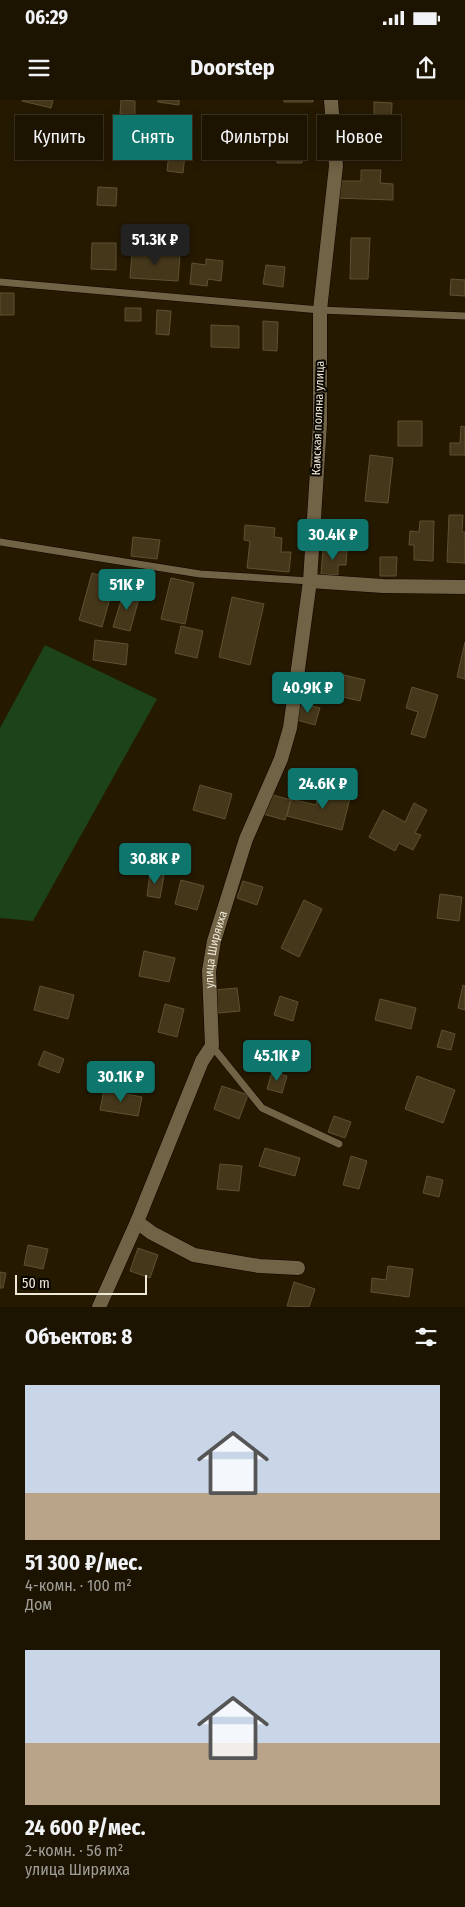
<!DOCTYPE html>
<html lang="ru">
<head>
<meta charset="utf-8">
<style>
  :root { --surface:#1c1300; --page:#29200f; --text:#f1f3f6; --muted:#a09e99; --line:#3a3222; --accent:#0f766e }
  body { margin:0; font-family:"Fira Sans Condensed",sans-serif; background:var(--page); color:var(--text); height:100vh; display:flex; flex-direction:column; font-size:19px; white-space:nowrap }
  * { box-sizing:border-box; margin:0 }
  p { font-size:16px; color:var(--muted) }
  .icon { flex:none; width:28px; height:28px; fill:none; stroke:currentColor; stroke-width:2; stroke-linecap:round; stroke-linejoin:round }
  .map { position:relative; height:1207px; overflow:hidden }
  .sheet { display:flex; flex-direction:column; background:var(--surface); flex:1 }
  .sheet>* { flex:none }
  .top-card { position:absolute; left:15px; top:15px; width:435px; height:45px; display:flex; gap:10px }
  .scale { position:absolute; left:15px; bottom:12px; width:132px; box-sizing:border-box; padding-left:5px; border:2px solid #f1e9d8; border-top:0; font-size:14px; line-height:18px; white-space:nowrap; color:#f1e9d8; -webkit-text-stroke:4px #0a0600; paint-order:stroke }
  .price { position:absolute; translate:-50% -42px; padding:0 11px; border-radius:5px; background:var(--accent); color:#fff; font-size:16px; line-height:32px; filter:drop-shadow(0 1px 2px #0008) }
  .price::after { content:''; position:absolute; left:50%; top:30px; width:15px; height:11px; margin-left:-8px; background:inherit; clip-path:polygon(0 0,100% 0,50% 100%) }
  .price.current { background:#222; color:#fff }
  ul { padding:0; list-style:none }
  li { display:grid; align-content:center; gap:10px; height:265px; padding:0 25px }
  li span { display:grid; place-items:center; height:155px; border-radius:0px; color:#555 }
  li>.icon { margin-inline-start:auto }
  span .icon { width:90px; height:90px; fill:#fffc; stroke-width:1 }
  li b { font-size:21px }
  h2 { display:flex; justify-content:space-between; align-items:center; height:60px; padding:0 25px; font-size:21px }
  .tag { padding:0 18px; border-radius:0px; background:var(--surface); box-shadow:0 2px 12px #0003,0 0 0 1px var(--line); font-size:18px; line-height:45px }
  .tag.current { background:var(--accent); color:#fff }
  .status { display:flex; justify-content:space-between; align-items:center; height:35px; padding:0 25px; background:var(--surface); direction:ltr }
  .status svg { height:14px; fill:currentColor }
  header { display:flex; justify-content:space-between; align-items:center; height:65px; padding:0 25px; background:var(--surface); font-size:22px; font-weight:700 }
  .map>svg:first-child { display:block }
  .green { fill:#1d431a }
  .building { fill:#45371a; stroke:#5e5133 }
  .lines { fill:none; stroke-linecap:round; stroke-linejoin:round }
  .service-casing { stroke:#0e0400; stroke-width:8 }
  .minor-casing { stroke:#0e0400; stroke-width:15 }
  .service { stroke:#716345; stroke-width:7 }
  .minor { stroke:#716345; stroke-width:14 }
  .labels { text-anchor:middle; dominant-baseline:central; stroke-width:4; stroke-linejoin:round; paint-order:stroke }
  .street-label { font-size:12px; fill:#f1e9d8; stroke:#0a0600 }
</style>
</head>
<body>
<div class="status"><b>06:29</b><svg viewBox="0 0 49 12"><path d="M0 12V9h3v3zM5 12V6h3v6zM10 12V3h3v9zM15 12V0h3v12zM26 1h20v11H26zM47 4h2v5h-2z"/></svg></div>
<header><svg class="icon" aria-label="menu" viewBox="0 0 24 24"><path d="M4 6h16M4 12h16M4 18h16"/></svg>Doorstep<svg class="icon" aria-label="share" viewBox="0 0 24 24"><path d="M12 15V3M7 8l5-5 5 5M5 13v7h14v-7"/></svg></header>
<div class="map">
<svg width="465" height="1207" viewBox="0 0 465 1207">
  <rect width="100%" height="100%" fill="#251900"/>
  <path class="green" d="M45 545 157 599 33 821 0 818V628Z"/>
  <path class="building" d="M22 0H53L51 8 22 1Z
    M121 0 135 1V15L120 14Z
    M158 0H179V5L158 2Z
    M284 0H313V2H284Z
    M374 2 392 3 391 31 374 30Z
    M341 32H371V46H341Z
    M277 45H302V63H277Z
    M169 53 185 54 183 73 167 71Z
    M361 70H381L380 83 393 84V100L335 98 336 81H361Z
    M98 87 117 88 116 106 97 105Z
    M351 138H370L368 179H350Z
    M92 143H116V170L91 169Z
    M132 152 180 155 178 181 130 178Z
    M206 159 223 161 221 181 208 179 207 186 190 184 192 163 206 165Z
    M266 165 285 167 283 187 263 184Z
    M451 179 465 180V196L450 195Z
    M0 193H14V215H0Z
    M125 208H141V221H125Z
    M157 210 171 211 169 235 156 234Z
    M263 221 278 222 277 251 263 250Z
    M211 225 239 226V248L211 247Z
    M398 321H422V346H398Z
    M461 326 465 327V355H450V343H460Z
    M370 355 393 358 388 403 365 401Z
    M449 415H463L462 432H465V463L447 462Z
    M420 421H434L433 461 414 460V445H409L410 431 419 432Z
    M245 425 275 428 274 437 282 438 281 452H291L289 472 247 468 250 441 244 440Z
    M133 437 160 440 157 459 131 456Z
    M323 450 347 451 346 465H338V475L321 474Z
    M380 457H397L396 476H380Z
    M92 473 115 480 102 527 79 520Z
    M171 478 194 483 185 524 161 519Z
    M124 491 140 495 130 531 113 527Z
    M232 497 264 504 250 565 219 557Z
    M181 526 203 531 197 558 175 553Z
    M95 540 128 544 126 565 93 560Z
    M465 542V579L457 577Z
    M331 572 365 580 360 601 326 593Z
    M412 587 438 595 425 638 411 634 418 612 406 608Z
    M301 603 320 608 315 625 297 620Z
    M200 685 232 694 225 719 193 710Z
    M330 689 351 694 342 730 287 716 291 699 316 705 318 697 328 699Z
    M269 694 291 700 285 720 263 714Z
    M414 703 427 710 415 733 421 735 413 750 399 743 395 751 369 737 383 710 405 722Z
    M150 773 164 775 160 798 147 796Z
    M181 780 204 786 197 810 175 804Z
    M243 781 263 787 257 805 237 798Z
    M440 794 462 797 459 821 437 818Z
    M304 800 322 809 299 857 281 848Z
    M144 851 175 858 169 882 139 876Z
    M463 885 465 886V910L458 908Z
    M40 886 74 895 68 919 34 910Z
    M237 888 240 911 218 913 215 890Z
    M280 896 298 902 293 921 274 915Z
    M380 899 416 908 411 929 375 920Z
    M165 904 184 909 177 937 158 932Z
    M442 930 455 934 451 950 437 947Z
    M44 951 64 959 59 973 38 965Z
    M272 972 287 976 282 993 267 989Z
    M417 976 455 990 443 1023 405 1009Z
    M222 986 248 995 239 1019 214 1009Z
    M104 990 142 997 138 1016 100 1010Z
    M334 1016 351 1022 345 1038 328 1032Z
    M265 1048 300 1058 295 1076 259 1066Z
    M351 1056 367 1061 359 1089 343 1085Z
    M220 1064 242 1066 239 1091 217 1089Z
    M427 1076 443 1080 439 1097 423 1093Z
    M28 1145 48 1149 43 1169 24 1165Z
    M138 1148 158 1155 150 1178 130 1171Z
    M388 1166 413 1169 409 1197 371 1192 372 1178 386 1180Z
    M0 1172 6 1173 3 1188H0Z
    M294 1182 315 1189 309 1207 287 1206Z"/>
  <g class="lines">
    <defs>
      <path id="service" d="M0 182 320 210 465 216
        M0 442 200 474 310 481
        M212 946 262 1008 339 1044"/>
      <g id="minor">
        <path d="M331 0 336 66 320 210V324L310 481 383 486 465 487"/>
        <path d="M137 1122 152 1133 194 1155 259 1166 298 1168"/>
        <path id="s1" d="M99 1207 137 1122 202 961 212 946 209 871 214 841 246 739 281 659 290 628 310 481"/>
      </g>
    </defs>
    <use href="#service" class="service-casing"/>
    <use href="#minor" class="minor-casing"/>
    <use href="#service" class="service"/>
    <use href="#minor" class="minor"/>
  </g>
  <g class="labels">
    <g class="street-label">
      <text transform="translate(318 318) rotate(-88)">Камская поляна улица</text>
      <text stroke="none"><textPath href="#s1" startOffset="382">улица Ширяиха</textPath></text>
    </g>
  </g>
</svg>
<div class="scale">50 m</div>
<b class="price current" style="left:155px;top:166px">51.3K ₽</b>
<b class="price" style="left:333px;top:461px">30.4K ₽</b>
<b class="price" style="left:127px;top:511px">51K ₽</b>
<b class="price" style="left:308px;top:614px">40.9K ₽</b>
<b class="price" style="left:323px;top:710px">24.6K ₽</b>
<b class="price" style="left:155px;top:785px">30.8K ₽</b>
<b class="price" style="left:277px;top:982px">45.1K ₽</b>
<b class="price" style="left:121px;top:1003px">30.1K ₽</b>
<div class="top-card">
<a class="tag">Купить</a>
<a class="tag current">Снять</a>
<a class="tag">Фильтры</a>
<a class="tag">Новое</a>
</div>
</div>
<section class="sheet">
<h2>Объектов: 8<svg class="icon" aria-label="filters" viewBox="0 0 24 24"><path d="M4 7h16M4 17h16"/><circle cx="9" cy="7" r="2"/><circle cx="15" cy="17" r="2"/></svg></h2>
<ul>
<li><span style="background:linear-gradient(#c9d6e8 70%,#b9a48a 0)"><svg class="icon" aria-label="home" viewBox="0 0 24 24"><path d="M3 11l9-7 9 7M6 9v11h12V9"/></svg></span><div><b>51 300 ₽/мес.</b><p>4-комн. · 100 m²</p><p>Дом</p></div></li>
<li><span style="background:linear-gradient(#c9d6e8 60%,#b9a48a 0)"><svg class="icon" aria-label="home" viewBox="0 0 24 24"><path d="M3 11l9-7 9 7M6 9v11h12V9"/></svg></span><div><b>24 600 ₽/мес.</b><p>2-комн. · 56 m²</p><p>улица Ширяиха</p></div></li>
</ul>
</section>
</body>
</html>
